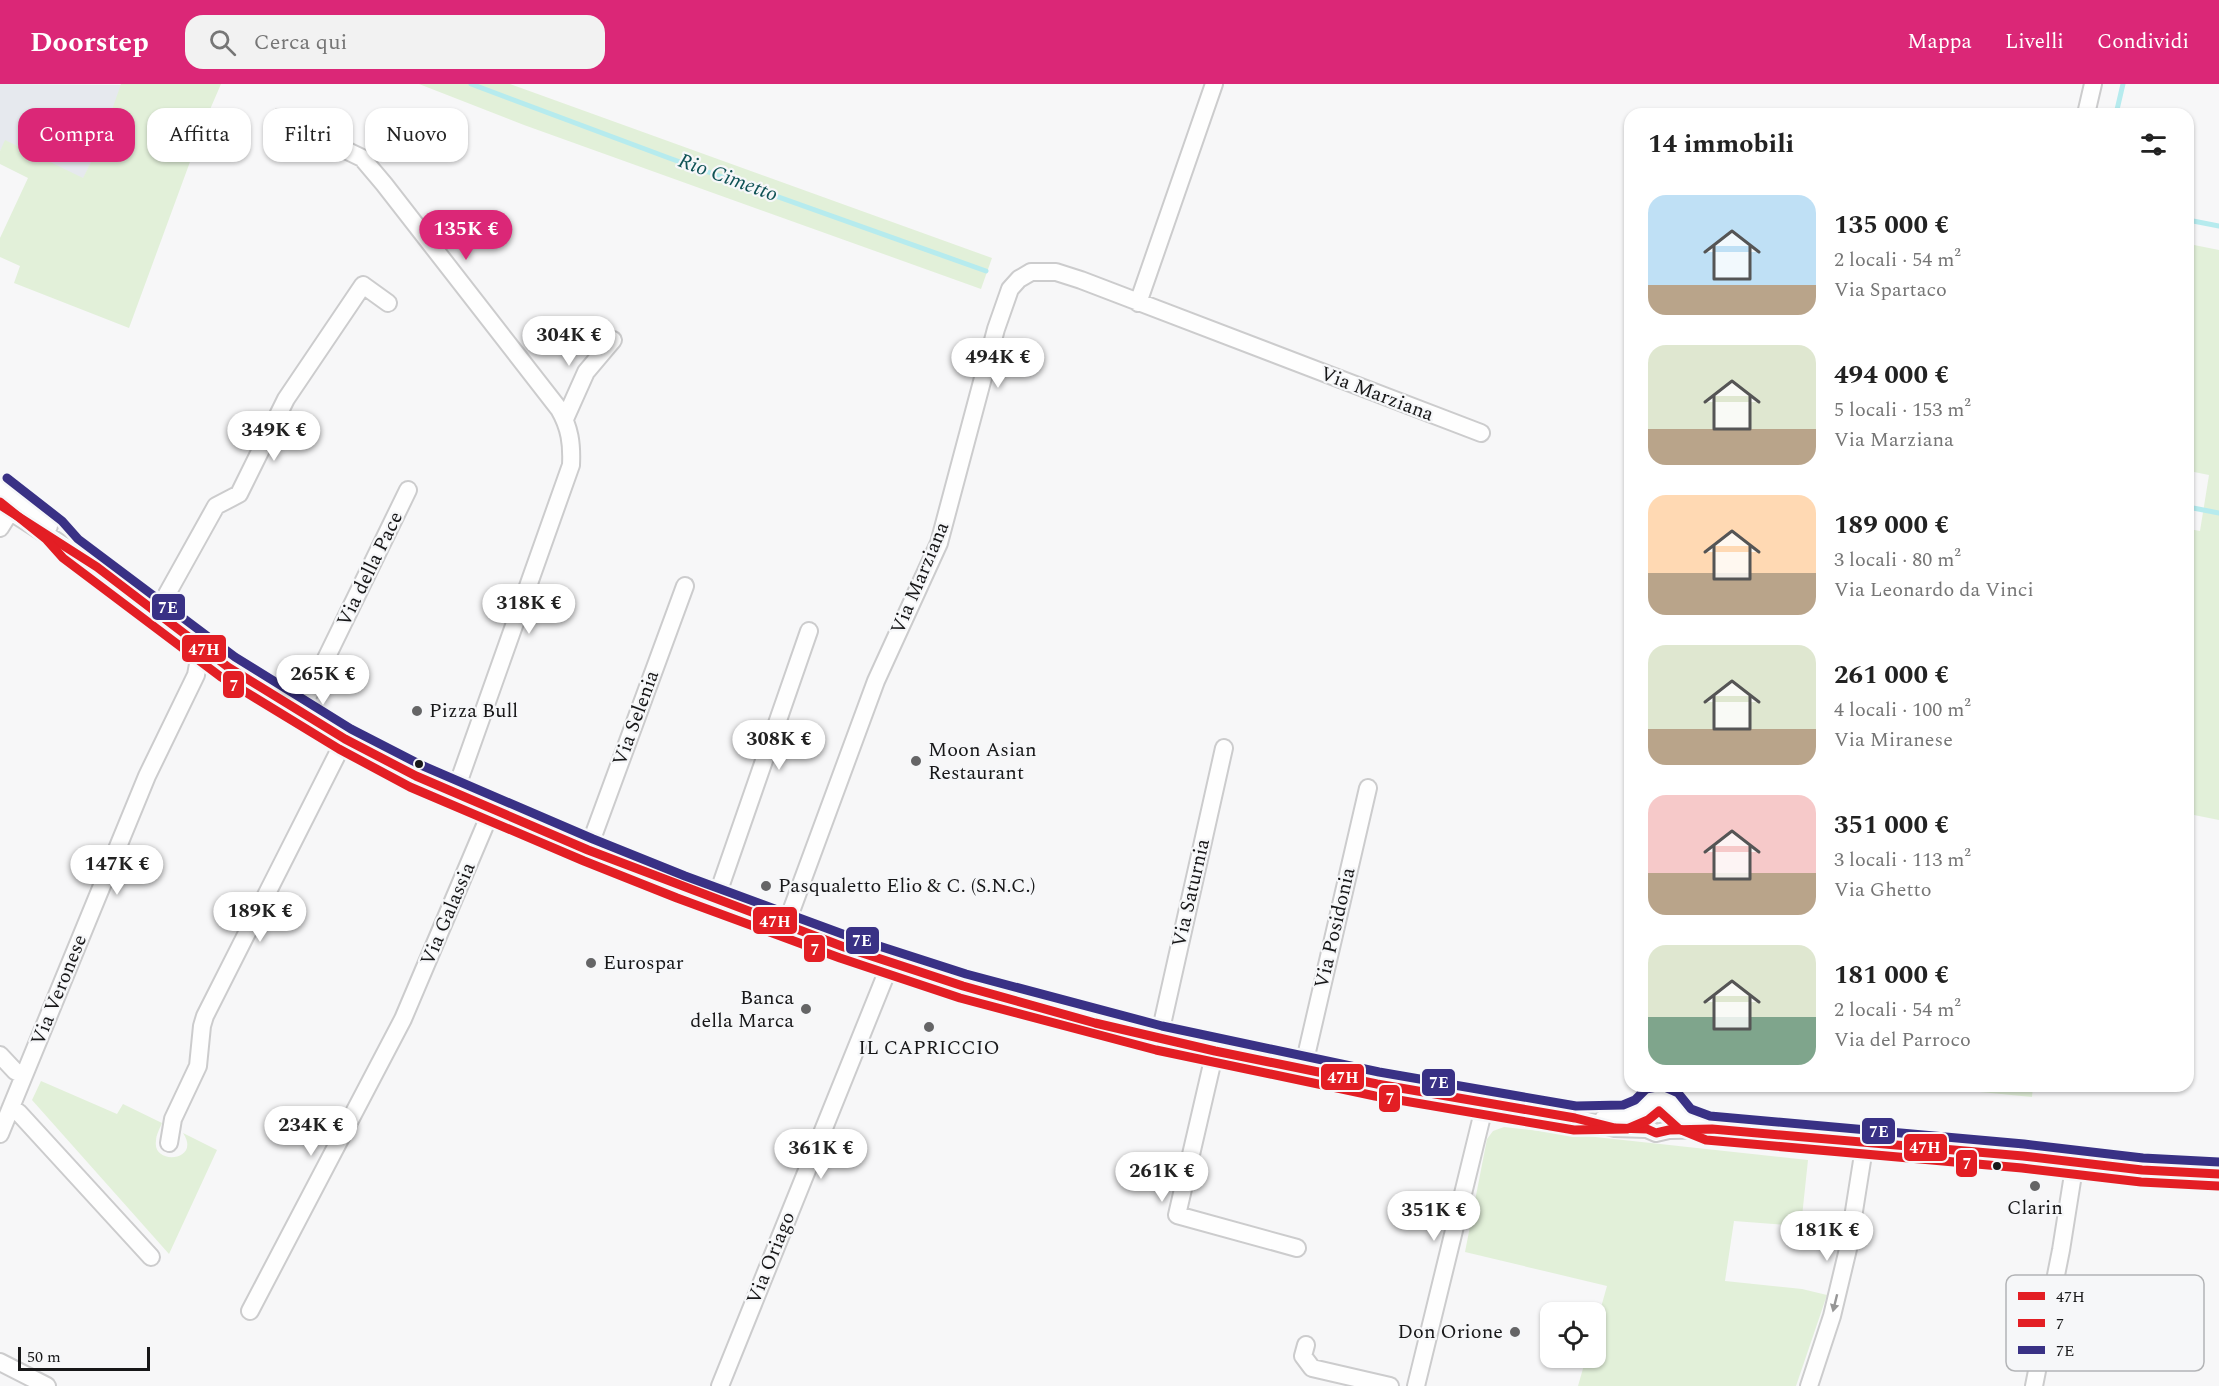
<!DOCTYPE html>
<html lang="it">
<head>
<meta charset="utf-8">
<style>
  :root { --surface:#fff; --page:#f2f2f2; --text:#222; --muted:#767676; --accent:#db2777 }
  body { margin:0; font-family:Spectral,serif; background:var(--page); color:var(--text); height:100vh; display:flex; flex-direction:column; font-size:22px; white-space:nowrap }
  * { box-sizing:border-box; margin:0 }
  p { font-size:20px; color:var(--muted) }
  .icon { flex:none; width:33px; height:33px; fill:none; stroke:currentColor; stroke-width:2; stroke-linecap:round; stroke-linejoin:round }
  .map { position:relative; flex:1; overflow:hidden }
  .details { position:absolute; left:1624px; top:24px; width:570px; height:984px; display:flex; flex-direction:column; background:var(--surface); border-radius:18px; box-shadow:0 2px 4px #0004 }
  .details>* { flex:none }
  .guide { position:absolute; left:18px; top:24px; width:570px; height:54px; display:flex; gap:12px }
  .tools { position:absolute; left:1540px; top:1218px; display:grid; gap:12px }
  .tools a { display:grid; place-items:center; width:66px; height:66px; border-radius:12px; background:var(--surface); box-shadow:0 2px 4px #0004; font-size:30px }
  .scale { position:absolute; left:18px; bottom:15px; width:132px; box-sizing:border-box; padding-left:6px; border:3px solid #171718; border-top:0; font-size:16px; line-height:21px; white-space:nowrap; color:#171718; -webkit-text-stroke:4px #f6f7f9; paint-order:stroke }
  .price { position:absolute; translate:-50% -51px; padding:0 14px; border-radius:21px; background:#fff; color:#222; font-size:20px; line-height:39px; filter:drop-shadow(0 2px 3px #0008) }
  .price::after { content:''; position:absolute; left:50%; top:36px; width:18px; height:14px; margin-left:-9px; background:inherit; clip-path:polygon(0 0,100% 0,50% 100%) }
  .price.current { background:var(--accent); color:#fff }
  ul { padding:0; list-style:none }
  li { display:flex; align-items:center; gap:18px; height:150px; padding:0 24px }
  li span { display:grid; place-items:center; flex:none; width:168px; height:120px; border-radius:18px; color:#555 }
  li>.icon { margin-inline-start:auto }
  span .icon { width:72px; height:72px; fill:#fffc; stroke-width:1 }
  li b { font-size:26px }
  h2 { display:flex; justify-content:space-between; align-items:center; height:72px; padding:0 24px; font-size:26px }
  .tag { padding:0 21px; border-radius:18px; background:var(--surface); box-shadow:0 2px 4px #0004; font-size:21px; line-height:54px }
  .tag.current { background:var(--accent); color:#fff }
  header { display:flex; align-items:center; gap:36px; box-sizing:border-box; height:84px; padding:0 30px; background:var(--accent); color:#fff }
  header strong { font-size:28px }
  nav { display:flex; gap:33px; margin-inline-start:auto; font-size:21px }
  .search { width:420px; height:54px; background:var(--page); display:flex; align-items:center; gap:15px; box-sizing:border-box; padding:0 21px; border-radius:18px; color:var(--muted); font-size:22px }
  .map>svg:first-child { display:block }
  .built { fill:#e6e9ee }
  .green { fill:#e2f0d9 }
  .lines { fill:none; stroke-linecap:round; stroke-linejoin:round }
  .stream { stroke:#b6ebee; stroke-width:5 }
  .minor-casing { stroke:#cccccd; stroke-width:20 }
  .minor { stroke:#fefefe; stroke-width:16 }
  .bus-1-casing { stroke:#f6f7f9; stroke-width:14 }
  .bus-2-casing { stroke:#f6f7f9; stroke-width:14 }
  .bus-3-casing { stroke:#f6f7f9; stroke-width:14 }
  .bus-1 { stroke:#e31e24; stroke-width:9 }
  .bus-2 { stroke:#e31e24; stroke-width:9 }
  .bus-3 { stroke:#393185; stroke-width:9 }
  .oneway { fill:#969696 }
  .poi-dot { fill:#656566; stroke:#f6f7f9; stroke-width:2 }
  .bus-dot { fill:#171718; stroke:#f6f7f9; stroke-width:2 }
  .labels { text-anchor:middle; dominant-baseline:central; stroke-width:4.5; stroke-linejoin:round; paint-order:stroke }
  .street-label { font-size:20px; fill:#171718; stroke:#f6f7f9 }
  .poi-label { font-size:20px; fill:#171718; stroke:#f6f7f9; text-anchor:start }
  .water-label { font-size:21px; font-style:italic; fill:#0f5255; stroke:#f6f7f9 }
  .key { fill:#f6f7f9; stroke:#b3b4b6; stroke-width:1.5 }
  .key-label { font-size:16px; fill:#171718 }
  .line-badge { stroke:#f6f7f9; stroke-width:2 }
  .badge-label { font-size:16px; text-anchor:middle; font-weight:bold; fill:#fff }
</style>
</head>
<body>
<header>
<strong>Doorstep</strong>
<div class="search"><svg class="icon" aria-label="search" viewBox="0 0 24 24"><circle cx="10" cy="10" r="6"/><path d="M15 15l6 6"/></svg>Cerca qui</div>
<nav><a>Mappa</a><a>Livelli</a><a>Condividi</a></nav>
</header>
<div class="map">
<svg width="2219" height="1302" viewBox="0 0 2219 1302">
  <rect width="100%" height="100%" fill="#f7f7f8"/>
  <path class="built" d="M0 0 123 1 100 60 83 95 6 57 0 67Z"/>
  <path class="green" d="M121 0H221L205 37 129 244 14 199 20 182 0 173V154L28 94 0 80V67L5 56 83 94 100 60Z
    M419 0H510L992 174 981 205 524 41Z
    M2189 160 2219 166V736L2189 730V445L2200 447 2209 391 2189 387Z
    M41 997 117 1030 123 1020 162 1039C160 1044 156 1051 156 1057 152 1082 202 1077 183 1049L217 1066 169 1170 32 1016Z
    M1970 1002H2033L2032 1013 1970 1007Z
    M1504 1043 1808 1076 1801 1142 1734 1137 1725 1197 1802 1205 1827 1211 1796 1302H1578L1586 1274H1596V1241L1607 1202 1465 1168 1487 1055 1493 1047Z"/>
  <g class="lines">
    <path class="stream" d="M471 0 669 74 986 187
      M2116 30 2123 0
      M2188 136 2219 142
      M2188 423 2219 429"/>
    <defs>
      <path id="minor" d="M2086 30 2093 0
        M279 34 362 74 384 100 559 325C570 344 572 360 571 381L455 708
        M1138 219 1214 0
        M565 335 586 288 613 256
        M0 403 49 442
        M0 421 97 483 228 583 345 655 416 692 588 766 844 863 963 902 1095 939 1215 967 1377 1000 1575 1034 1615 1044 1647 1045 1656 1049 1669 1046 1712 1045 2023 1072 2142 1086 2219 1090
        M0 444 10 428
        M157 528 216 422 239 410 286 315 363 201 388 219
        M300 628 408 406
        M588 766 685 502
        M716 815 809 547
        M786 841 876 597 939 459 996 245 1010 205 1019 195 1031 188H1056L1081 196 1481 349
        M1159 954 1224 664
        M1215 967 1177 1131 1297 1164
        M0 971 15 987 23 991
        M1303 985 1368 704
        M11 1023 19 1029 151 1173
        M1603 1035C1613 1035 1622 1035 1631 1031 1643 1027 1648 1011 1663 1015 1671 1017 1672 1023 1676 1028 1681 1035 1693 1039 1701 1042
        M0 1050 147 692 196 591 201 564
        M169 1059 173 1035 198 982 202 942 205 932 345 655
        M250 1227 403 935 492 725
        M1306 1261 1303 1272 1312 1284 1390 1302
        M0 1278 47 1302
        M720 1302 891 878
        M1416 1302 1481 1036 1483 1020
        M1809 1302 1832 1232 1848 1165 1865 1058
        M2034 1302 2061 1166 2075 1078"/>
    </defs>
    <use href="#minor" class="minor-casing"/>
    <use href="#minor" class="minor"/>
    <defs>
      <path id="bus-1" d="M0 421 97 483 228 583 345 655 416 692 588 766 844 863 963 902 1095 939 1215 967 1377 1000 1575 1034 1615 1044 1647 1045 1656 1049 1669 1046 1712 1045 2023 1072 2142 1086 2219 1090"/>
      <path id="bus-2" d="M0 418 46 455 63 474 221 593 339 665 410 703 584 777 677 814 840 874 960 914 1156 966 1375 1012 1574 1046 1627 1045 1648 1036 1659 1027 1679 1045 1706 1056 2022 1084 2141 1098 2218 1102"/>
      <path id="bus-3" d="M7 394 62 437 78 455 235 573 351 645 421 681 593 755 685 792 848 852 966 890 1162 942 1379 988 1576 1022 1623 1021 1635 1016 1646 1005 1662 1002 1678 1009 1691 1025 1710 1032 2024 1060 2143 1074 2219 1078"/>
    </defs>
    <use href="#bus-1" class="bus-1-casing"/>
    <use href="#bus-2" class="bus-2-casing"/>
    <use href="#bus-3" class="bus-3-casing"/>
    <use href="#bus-1" class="bus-1"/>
    <use href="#bus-2" class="bus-2"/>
    <use href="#bus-3" class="bus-3"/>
  </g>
  <defs><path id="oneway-solid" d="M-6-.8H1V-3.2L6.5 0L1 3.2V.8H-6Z" transform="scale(1.5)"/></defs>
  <use class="oneway" href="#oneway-solid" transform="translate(1835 1219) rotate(104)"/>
  <g class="poi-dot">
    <circle cx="417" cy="627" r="6"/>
    <circle cx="916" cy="677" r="6"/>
    <circle cx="766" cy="802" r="6"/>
    <circle cx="591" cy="879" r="6"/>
    <circle cx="806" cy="925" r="6"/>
    <circle cx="929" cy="943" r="6"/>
    <circle cx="2035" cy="1102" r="6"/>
    <circle cx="1515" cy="1248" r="6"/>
  </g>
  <g class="bus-dot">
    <circle cx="419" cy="680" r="5"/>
    <circle cx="1997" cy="1082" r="5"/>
  </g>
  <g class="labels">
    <g class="street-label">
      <text transform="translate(1377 310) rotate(21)">Via Marziana</text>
      <text transform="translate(370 485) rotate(-64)">Via della Pace</text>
      <text transform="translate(920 494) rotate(-67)">Via Marziana</text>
      <text transform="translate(636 634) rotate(-70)">Via Selenia</text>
      <text transform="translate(1191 809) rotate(-77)">Via Saturnia</text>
      <text transform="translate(448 830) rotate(-67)">Via Galassia</text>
      <text transform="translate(1335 844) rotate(-77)">Via Posidonia</text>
      <text transform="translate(59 906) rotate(-68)">Via Veronese</text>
      <text transform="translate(771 1174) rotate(-68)">Via Oriago</text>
    </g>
    <g class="poi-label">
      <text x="429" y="627">Pizza Bull</text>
      <text x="928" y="666">Moon Asian<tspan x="928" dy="23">Restaurant</tspan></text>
      <text x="778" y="802">Pasqualetto Elio &amp; C. (S.N.C.)</text>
      <text x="603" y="879">Eurospar</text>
      <text x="794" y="914" text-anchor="end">Banca<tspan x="794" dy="23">della Marca</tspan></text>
      <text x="929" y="964" text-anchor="middle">IL CAPRICCIO</text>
      <text x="2035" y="1124" text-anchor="middle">Clarin</text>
      <text x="1503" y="1248" text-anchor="end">Don Orione</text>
    </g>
    <g class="water-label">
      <text transform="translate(728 94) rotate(20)">Rio Cimetto</text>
    </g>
  </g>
  <rect x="2006" y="1191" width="198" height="96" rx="9" class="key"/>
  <rect x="2018" y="1208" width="27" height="8" fill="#e31e24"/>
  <rect x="2018" y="1235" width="27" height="8" fill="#e31e24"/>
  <rect x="2018" y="1262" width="27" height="8" fill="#393185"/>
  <g class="key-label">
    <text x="2056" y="1218">47H</text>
    <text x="2056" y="1245">7</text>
    <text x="2056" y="1272">7E</text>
  </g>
  <g class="line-badge">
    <rect x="151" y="509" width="35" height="28" rx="6" fill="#393185"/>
    <rect x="181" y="550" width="46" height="29" rx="6" fill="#e31e24"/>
    <rect x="222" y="586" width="23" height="29" rx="6" fill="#e31e24"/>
    <rect x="752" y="822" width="46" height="29" rx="6" fill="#e31e24"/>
    <rect x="845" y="842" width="35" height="29" rx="6" fill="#393185"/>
    <rect x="803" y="850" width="23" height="29" rx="6" fill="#e31e24"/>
    <rect x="1320" y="979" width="45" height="28" rx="6" fill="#e31e24"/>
    <rect x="1421" y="984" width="35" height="29" rx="6" fill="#393185"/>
    <rect x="1378" y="1000" width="23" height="29" rx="6" fill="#e31e24"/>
    <rect x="1861" y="1033" width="35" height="28" rx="6" fill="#393185"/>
    <rect x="1903" y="1049" width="45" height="29" rx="6" fill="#e31e24"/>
    <rect x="1955" y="1065" width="23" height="29" rx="6" fill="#e31e24"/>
  </g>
  <g class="badge-label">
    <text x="168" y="529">7E</text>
    <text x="204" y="571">47H</text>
    <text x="234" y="607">7</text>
    <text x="775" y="843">47H</text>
    <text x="862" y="862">7E</text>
    <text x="815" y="871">7</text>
    <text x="1343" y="999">47H</text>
    <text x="1439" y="1004">7E</text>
    <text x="1390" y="1020">7</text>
    <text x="1879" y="1053">7E</text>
    <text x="1925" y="1069">47H</text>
    <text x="1967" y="1085">7</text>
  </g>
</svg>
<div class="tools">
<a><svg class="icon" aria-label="locate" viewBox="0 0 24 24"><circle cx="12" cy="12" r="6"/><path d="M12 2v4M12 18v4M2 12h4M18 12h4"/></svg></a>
</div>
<div class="scale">50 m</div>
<b class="price current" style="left:466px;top:177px">135K €</b>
<b class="price" style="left:569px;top:283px">304K €</b>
<b class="price" style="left:998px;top:305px">494K €</b>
<b class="price" style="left:274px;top:378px">349K €</b>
<b class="price" style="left:529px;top:551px">318K €</b>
<b class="price" style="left:323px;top:622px">265K €</b>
<b class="price" style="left:779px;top:687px">308K €</b>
<b class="price" style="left:117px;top:812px">147K €</b>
<b class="price" style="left:260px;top:859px">189K €</b>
<b class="price" style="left:311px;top:1073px">234K €</b>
<b class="price" style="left:821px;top:1096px">361K €</b>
<b class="price" style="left:1162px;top:1119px">261K €</b>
<b class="price" style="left:1434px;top:1158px">351K €</b>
<b class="price" style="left:1827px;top:1178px">181K €</b>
<div class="guide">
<a class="tag current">Compra</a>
<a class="tag">Affitta</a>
<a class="tag">Filtri</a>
<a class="tag">Nuovo</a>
</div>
<section class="details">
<h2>14 immobili<svg class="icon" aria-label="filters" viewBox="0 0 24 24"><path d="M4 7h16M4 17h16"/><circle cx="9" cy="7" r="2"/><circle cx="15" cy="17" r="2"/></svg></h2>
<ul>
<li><span style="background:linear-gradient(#bfe0f5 75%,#b9a48a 0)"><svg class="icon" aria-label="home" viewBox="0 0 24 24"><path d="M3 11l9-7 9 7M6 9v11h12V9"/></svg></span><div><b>135 000 €</b><p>2 locali · 54 m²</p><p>Via Spartaco</p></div></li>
<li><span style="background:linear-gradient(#dfe7d0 70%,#b9a48a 0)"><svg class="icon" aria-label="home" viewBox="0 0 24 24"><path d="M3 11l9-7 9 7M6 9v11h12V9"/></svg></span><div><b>494 000 €</b><p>5 locali · 153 m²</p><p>Via Marziana</p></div></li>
<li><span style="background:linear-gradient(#ffd9b3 65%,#b9a48a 0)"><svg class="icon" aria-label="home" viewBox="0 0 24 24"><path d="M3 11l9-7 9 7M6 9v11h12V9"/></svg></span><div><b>189 000 €</b><p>3 locali · 80 m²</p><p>Via Leonardo da Vinci</p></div></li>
<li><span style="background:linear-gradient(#dfe7d0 70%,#b9a48a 0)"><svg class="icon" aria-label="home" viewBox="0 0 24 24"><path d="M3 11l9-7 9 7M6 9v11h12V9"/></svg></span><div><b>261 000 €</b><p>4 locali · 100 m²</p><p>Via Miranese</p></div></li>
<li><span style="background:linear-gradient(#f6c9c9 65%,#b9a48a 0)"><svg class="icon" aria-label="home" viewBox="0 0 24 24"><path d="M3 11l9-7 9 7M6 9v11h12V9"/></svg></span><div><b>351 000 €</b><p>3 locali · 113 m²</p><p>Via Ghetto</p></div></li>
<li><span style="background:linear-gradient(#dfe7d0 60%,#7fa58c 0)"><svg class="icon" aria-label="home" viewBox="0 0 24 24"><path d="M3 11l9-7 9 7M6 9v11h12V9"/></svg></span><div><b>181 000 €</b><p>2 locali · 54 m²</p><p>Via del Parroco</p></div></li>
</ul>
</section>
</div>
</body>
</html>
